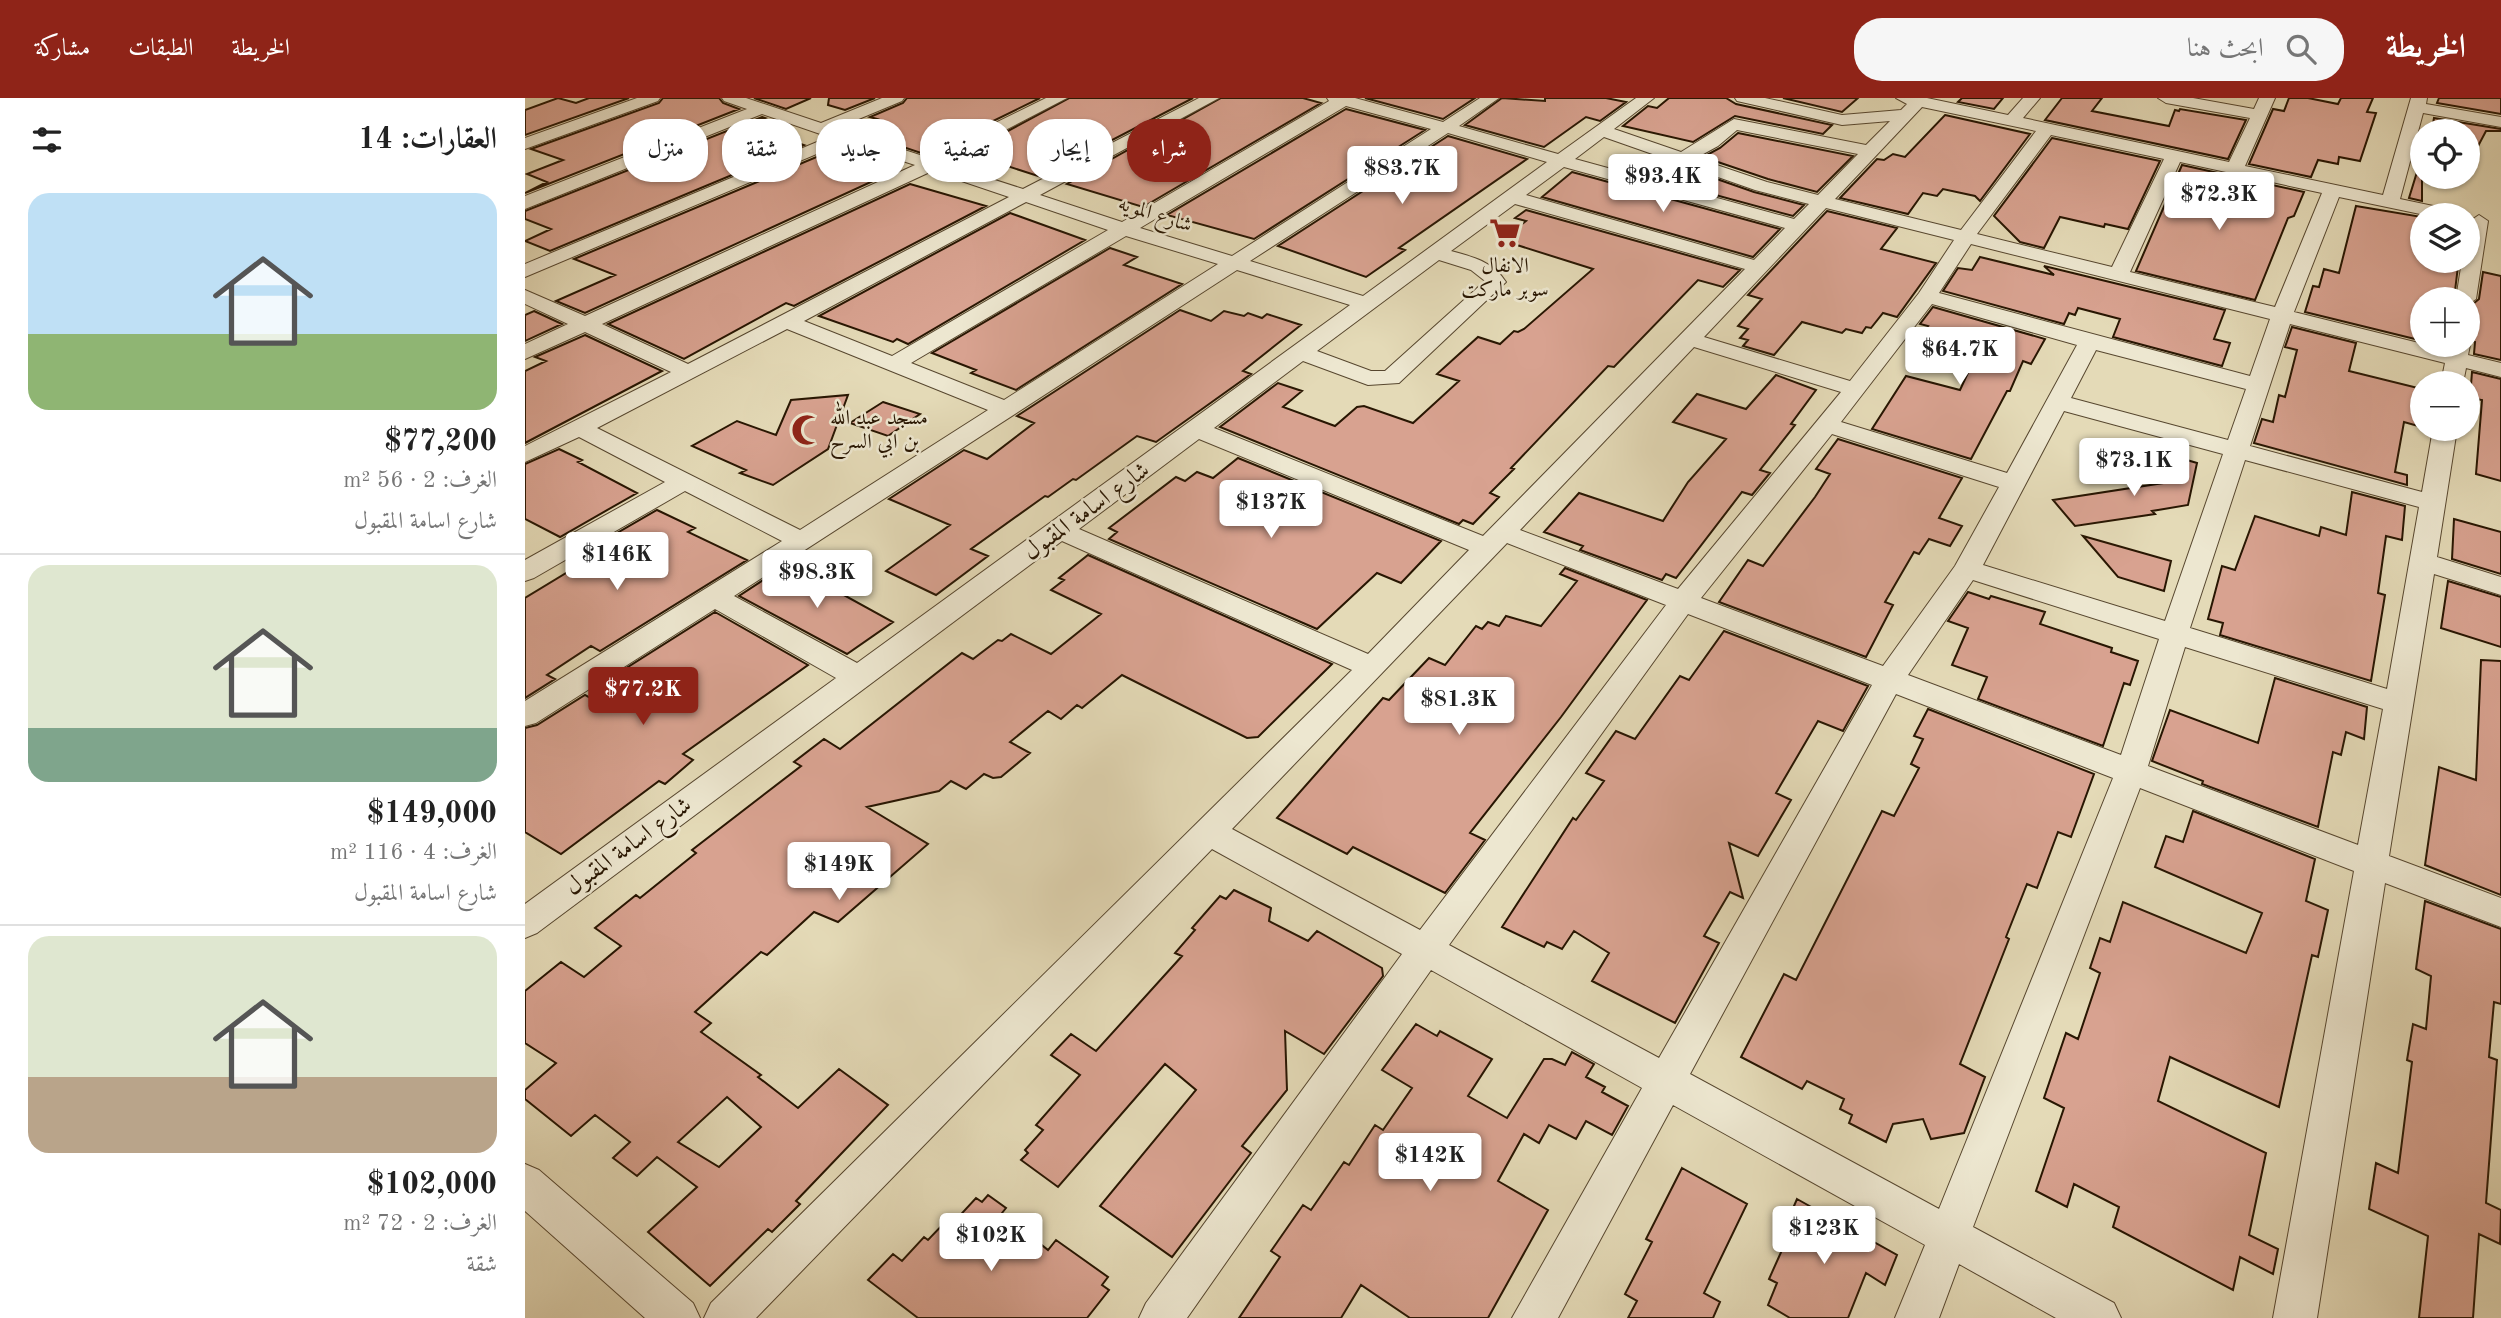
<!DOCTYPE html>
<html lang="ar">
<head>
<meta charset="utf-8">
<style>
  :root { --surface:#fff; --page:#f6f6f6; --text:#222; --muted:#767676; --line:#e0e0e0; --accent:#8f2418 }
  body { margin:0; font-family:"Old Standard TT",Amiri,serif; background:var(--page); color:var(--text); direction:rtl; height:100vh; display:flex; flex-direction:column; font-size:26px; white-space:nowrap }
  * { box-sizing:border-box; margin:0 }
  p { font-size:23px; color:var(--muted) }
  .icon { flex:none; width:38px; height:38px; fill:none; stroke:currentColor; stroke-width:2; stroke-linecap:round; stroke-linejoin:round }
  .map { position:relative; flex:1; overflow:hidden; direction:ltr }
  .panel { display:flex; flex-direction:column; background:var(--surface); width:525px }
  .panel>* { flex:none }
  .guide { position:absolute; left:21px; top:21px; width:665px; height:63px; direction:rtl; display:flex; gap:14px }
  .buttons { position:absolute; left:1885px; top:21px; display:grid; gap:14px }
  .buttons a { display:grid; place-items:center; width:70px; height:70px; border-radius:50%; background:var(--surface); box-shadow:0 2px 5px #0004; font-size:35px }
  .price { position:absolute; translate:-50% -60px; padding:0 16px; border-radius:7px; background:#fff; color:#222; font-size:23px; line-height:46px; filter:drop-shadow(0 2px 4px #0008) }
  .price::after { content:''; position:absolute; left:50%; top:42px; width:21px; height:16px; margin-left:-10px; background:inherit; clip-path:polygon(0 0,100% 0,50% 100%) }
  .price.current { background:var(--accent); color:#fff }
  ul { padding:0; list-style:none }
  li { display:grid; align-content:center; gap:14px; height:371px; padding:0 28px }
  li+li { border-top:2px solid var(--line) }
  li span { display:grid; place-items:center; height:217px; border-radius:21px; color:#555 }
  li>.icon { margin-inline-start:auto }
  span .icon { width:126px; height:126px; fill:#fffc; stroke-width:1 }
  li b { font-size:30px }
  h2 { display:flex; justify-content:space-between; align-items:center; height:84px; padding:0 28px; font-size:30px }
  .pill { padding:0 24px; border-radius:28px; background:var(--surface); box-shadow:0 2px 5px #0004; font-size:24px; line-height:63px }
  .pill.current { background:var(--accent); color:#fff }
  header { display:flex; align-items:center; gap:42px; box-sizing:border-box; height:98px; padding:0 35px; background:var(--accent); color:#fff }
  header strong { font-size:33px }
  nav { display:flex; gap:38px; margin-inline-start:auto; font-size:24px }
  .search { width:490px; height:63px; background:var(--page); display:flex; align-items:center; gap:18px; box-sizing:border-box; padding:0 24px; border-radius:28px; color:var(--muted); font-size:26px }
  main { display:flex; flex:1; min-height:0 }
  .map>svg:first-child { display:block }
  .building { fill:#d8a290; stroke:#281602; stroke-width:2; fill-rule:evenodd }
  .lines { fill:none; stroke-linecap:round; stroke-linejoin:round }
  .minor-casing { stroke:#57472f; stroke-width:2 }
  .minor { fill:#ede7d0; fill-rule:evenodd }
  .labels { text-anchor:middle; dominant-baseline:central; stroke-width:5; stroke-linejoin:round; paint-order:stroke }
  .far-street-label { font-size:21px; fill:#281602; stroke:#ede7d0 }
  .far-poi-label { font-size:21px; fill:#281602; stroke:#ede7d0 }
  .street-label { font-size:24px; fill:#281602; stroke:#ede7d0 }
</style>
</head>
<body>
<header>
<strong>الخريطة</strong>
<div class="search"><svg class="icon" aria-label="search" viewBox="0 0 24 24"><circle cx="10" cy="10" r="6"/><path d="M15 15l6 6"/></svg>ابحث هنا</div>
<nav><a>الخريطة</a><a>الطبقات</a><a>مشاركة</a></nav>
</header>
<main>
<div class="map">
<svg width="1976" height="1220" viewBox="0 0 1976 1220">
  <rect width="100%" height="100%" fill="#e4dab7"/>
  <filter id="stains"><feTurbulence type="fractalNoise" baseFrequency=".00286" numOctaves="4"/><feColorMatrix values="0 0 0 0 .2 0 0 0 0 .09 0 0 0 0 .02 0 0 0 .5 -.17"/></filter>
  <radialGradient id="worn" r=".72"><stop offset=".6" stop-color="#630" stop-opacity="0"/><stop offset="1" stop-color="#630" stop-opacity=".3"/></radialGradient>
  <path class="building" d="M33 0 51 5 64 0H104L0 37V12Z
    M138 0H194L198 5 214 11 0 95 22 84 2 76 38 62 6 51 134 5Z
    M229 0H286L261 11Z
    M304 0H350L320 12 303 7Z
    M382 0H515L417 48 412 47 396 55 327 32 352 21 345 19 378 5Z
    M544 0H668L516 79 442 55Z
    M696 0H778L796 5 618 109 542 86Z
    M840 0H950L918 21Z
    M977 0 1020 3V0H1081L1101 4 1075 23 1061 19 1019 49 940 27Z
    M1144 0H1201L1211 6 1307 27 1298 36 1210 18 1168 44 1098 28 1123 8 1132 10Z
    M1258 0H1333L1317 14Z
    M1437 0H1478L1469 11 1433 4Z
    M1537 0H1577L1567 13 1644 28 1650 12 1654 13 1655 11 1721 22 1703 61 1520 22Z
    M1764 0H1783L1813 6 1816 0H1848L1842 14 1851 15 1835 63 1814 59 1813 66 1793 62 1786 79 1724 66 1748 11 1759 13Z
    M1914 0H1976V16L1912 5Z
    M821 11 900 32 729 141 642 117Z
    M1420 17 1505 36 1455 103 1450 98 1418 91 1412 98 1398 95 1383 116 1315 100 1352 61 1359 62 1368 56 1380 59Z
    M237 19 240 20 221 27 279 47 25 153 0 143 26 131 0 121V113Z
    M1909 20 1976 31V33H1961L1942 69V33L1907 31Z
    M1213 35 1328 58 1292 94 1243 81 1178 59 1195 50Z
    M923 38 1002 61 874 150 880 152 841 179 753 148Z
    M1527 40 1635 63 1603 131 1580 126 1579 129 1535 119 1519 150 1495 144 1469 118Z
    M320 47 375 65 352 77 359 78 60 215 31 203 90 177 49 161Z
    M1146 65 1229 94 1279 107 1268 118 1128 80Z
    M1657 67 1779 94 1769 118 1763 120 1730 202 1611 173Z
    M1047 74 1255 131 1228 159 1017 99Z
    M1892 74 1897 75V103L1884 100Z
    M385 86 461 108 269 208 261 205 159 261 83 226Z
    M1831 108 1897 119V163L1933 168 1929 201H1897V222L1894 221 1890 241 1780 214 1788 188 1794 189 1799 171 1814 175Z
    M1001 112 1215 172 1198 189 1173 182 1089 269 1083 268 986 370 989 371 965 395 974 399 948 426 938 422 934 426 695 329 753 285 777 293 758 309 810 328 832 309 839 308 888 325 934 283 912 276 953 239 975 246 989 233 993 234 999 231 1068 171 976 142 1001 123 990 120Z
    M1302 113 1372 130 1356 151 1411 165 1372 219 1358 215 1346 230 1341 229 1337 235 1321 231 1317 235 1277 224 1249 257 1218 248 1223 242 1215 240 1223 231 1213 228 1237 201 1223 197Z
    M485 115 560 142 383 246 372 241 368 244 294 218Z
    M585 150 612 159 599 167 657 186 491 292 446 275 451 272 407 255Z
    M1455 159 1529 177 1519 168 1700 212 1689 241 1705 245 1697 268 1588 239 1595 221 1553 210 1550 217 1544 215 1539 226 1418 193 1433 170 1447 172Z
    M1958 174 1976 178V262L1949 256 1950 244 1942 242 1948 206 1954 201Z
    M1408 209 1520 241 1506 266 1498 263 1485 293H1482L1446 361 1347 331 1381 278 1435 292 1454 251 1397 235 1403 228 1395 226Z
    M655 212 686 223 699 213 719 218 723 215 737 220 742 216 776 227 718 273 726 276 631 344 612 338 551 382 548 381 523 399 520 398 446 451 463 458 411 497 361 473 425 427 364 401 439 352 462 361 509 325 492 318Z
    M9 213 37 226 0 243V217Z
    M1767 229 1831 245 1824 273 1897 291 1893 328 1879 324 1870 374 1882 377V387L1729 345 1737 321 1748 324 1754 297 1760 299 1772 252 1760 249Z
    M60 237 137 273 0 345V273L21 263 10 259Z
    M1947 274 1976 281V383L1951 376 1957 302 1945 300Z
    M1251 277 1291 292 1266 326 1270 327 1235 372 1245 375 1227 397 1217 394 1151 480 1141 476 1137 482 1055 452 1058 448 1019 434 1054 395 1138 423 1163 384 1201 341 1148 324 1172 296 1221 311Z
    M323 297 303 351 248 387 215 375 221 372 167 348 212 323 251 337 266 302Z
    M358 304 395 316 363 338 325 325Z
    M1313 341 1437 380 1414 420 1437 428 1425 448 1404 441 1394 456 1389 454 1360 504 1368 507 1341 559 1194 504 1223 462 1238 468 1290 399 1305 376 1291 371Z
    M34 351 57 362 53 364 112 395 35 439 0 421V366Z
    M1645 357 1672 365 1663 407 1627 413 1630 416 1550 428 1528 402 1638 385Z
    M713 360 916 443 876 485 852 475 792 531 584 441 592 434 584 430 651 379 660 383 672 374 688 380Z
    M1827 394 1880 408 1877 442 1861 438 1853 495 1860 497 1846 583 1695 537 1698 525 1683 521 1697 468 1710 472 1730 418 1794 438 1796 429 1821 437Z
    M132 412 170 430 163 434 222 462 75 553 66 548 22 577 30 581 0 600V500L69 458 61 453Z
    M1929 421 1976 434V476L1927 461Z
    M1558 438 1646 463 1639 493 1593 479Z
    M563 457 807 566 733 639 722 640 597 577 557 610 552 607 536 621 523 613 485 644 505 655 476 679 468 680 459 676 441 691 426 683 414 693 342 709 403 746 313 824 289 814 242 857 236 854 170 914 186 925 176 934 236 977 233 979 273 1010 314 971 363 1007 271 1103 275 1106 247 1134 243 1131 185 1188 123 1134 172 1089 132 1059 112 1078 88 1060 105 1044 70 1017 46 1038 0 1001V992L31 965 0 945V893L36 864 59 879 96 848 70 830 111 797 115 800 171 755 167 752 276 668 269 664 299 641 315 651 437 555 448 561 473 542 477 543 486 536 526 556 576 516 526 492 539 482 534 480ZM202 999 236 1029 194 1069 153 1044Z
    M1040 470 1122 502 1036 619 945 735 960 742 920 795 828 749 822 756 752 720 858 600 864 602 904 560 920 567 951 528 957 531 963 524 974 528 981 518 1016 528 1052 483 1035 476Z
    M277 474 368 524 322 556 214 498 249 475 260 480Z
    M1923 483 1976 499V549L1916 530Z
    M1443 494 1464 501 1466 498 1520 514 1515 526 1587 550 1586 554 1613 563 1605 587 1599 585 1578 648 1453 601 1462 579 1427 567 1443 530 1423 523Z
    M190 514 283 567 158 656 168 662 140 686 134 683 36 756 0 734V630L12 627 60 597 74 605 115 576 103 569Z
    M1199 533 1343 588 1318 633 1293 623 1251 695 1266 702 1233 758 1204 745 1218 800 1205 794 1179 838 1194 845 1150 925 1067 883 1084 855 1049 833 1037 851 1022 844 1019 849 977 829 1048 720 1051 722 1079 683 1061 675 1091 633 1110 641 1155 578 1164 582Z
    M1956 562 1976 563V797L1900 767 1914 669 1951 682Z
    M1750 580 1842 609 1839 641 1821 634 1816 657 1808 654 1793 729 1677 686 1678 683 1627 663 1645 612 1733 645Z
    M1403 611 1569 676 1546 739 1533 734 1512 790 1502 786 1481 839 1484 841 1435 966 1460 979 1439 1035 1406 1041 1398 1021 1368 1026 1361 1044 1324 1025 1327 1017 1315 1011 1319 1001 1282 983 1277 991 1216 959 1259 876 1271 882 1357 713 1369 718 1394 670 1386 666 1398 641 1389 638Z
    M1668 713 1790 761 1781 803 1803 812 1793 859 1787 857 1754 1009 1645 959 1633 1003 1741 1055 1724 1137 1753 1151 1748 1176 1715 1159 1708 1192 1588 1129 1594 1109 1549 1086 1542 1109 1511 1093 1539 1010 1519 1000 1541 935 1553 941 1575 875 1565 870 1575 840 1585 844 1598 804 1721 855 1737 815 1630 769 1641 738 1658 744Z
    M709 792 746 810 744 823 783 843 792 833 857 870 858 878 799 956 760 933 762 992 717 1048 726 1055 647 1159 575 1108 671 992 640 966 533 1089 496 1062 503 1055 500 1052 518 1032 511 1027 555 977 526 957 546 936 571 953 657 858 650 855 670 832 667 830 695 798 701 801Z
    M1900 803 1976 831V906L1969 904 1964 959 1972 962 1961 1105 1976 1112 1975 1146 1954 1136 1948 1220H1894L1903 1138 1844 1111 1851 1065 1873 1075 1887 964 1882 962 1888 926 1901 931 1906 878 1891 871Z
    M891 926 912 938 915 933 967 961 943 998 982 1020 1019 961H1027L1040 967 1047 954 1069 966 1061 979 1080 989 1077 994 1103 1008 1087 1037 1061 1023 1051 1041 1024 1027 1014 1045 999 1036 973 1083 1023 1112 963 1220H885L836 1187 816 1220H714L755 1159 746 1153 778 1107 786 1112 819 1064 824 1067 850 1027 858 1032 887 990 857 972Z
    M1157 1070 1222 1106 1179 1195 1195 1204 1188 1220H1103L1112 1203 1100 1196 1127 1144 1121 1141Z
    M463 1097 481 1110 477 1115 523 1152 531 1142 583 1179 577 1187 584 1192 562 1220H393L343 1182 368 1156 377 1163 399 1139 403 1142 424 1120 429 1124 451 1100 457 1104Z
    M1272 1101 1372 1157 1360 1187 1341 1175 1323 1220H1265L1243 1207 1252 1185 1244 1181 1266 1132 1260 1129Z"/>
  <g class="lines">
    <defs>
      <path id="minor" d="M112 0H135L133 3 0 51V40Z
        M197 0H221L296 25 357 0H379L377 3 312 30 401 59 521 0H542L417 65 498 91 674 0H694L515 97 597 124 804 3 802 0H830L918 24 955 0H974L934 28 1033 56 1111 0H1129L1089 31 1156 54 1209 21 1341 47 1365 23 1317 27 1212 3 1210 0H1240L1317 17 1376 12 1382 6 1371 0H1402L1483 17 1498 0H1515L1498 20 1704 64 1725 20 1641 5 1633 0H1668L1729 11 1734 0H1750L1720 68 1858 97 1886 0H1902L1901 6 1976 19V29L1898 15 1875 101 1932 113 1934 117H1900L1814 99 1769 214 1922 252 1923 247H1942V244L1945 247 1943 257 1976 265V279L1941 270 1938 285H1916L1920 265 1765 226 1725 348 1897 394 1908 331H1932L1912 459 1976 479V497L1909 476 1864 758 1976 800V829L1860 785 1792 1220H1748L1829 773 1615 690 1448 1129 1589 1205 1596 1220H1531L1434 1166 1414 1220H1370L1400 1147 1148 1007 1033 1220H987L1117 990 906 872 662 1220H614L621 1205 877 856 687 751 231 1220H179L186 1205 827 572 537 443 12 835 0 840V806L311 580 190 511 11 625 0 628V603L257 443 160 393 9 480 0 483V462L140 384 54 339 0 364V348L146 274 60 234 0 261V246L43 226 0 206V192L60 218 390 67 320 44 0 179V166L304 39 237 16 0 111V98L222 11 199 3ZM821 8 906 31 707 158 615 130ZM1397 9 1511 33 1436 132 1310 101ZM1212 32 1333 56 1293 97 1242 84 1171 60 1193 48ZM923 35 1022 64 838 198 725 163ZM1526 37 1639 61 1587 169 1452 136ZM1079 39 1230 92 1284 106 1269 121 1050 61ZM1655 64 1797 95 1750 209 1605 174ZM1039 69 1260 130 1229 162 1001 97ZM407 73 484 99 163 266 77 226ZM501 104 583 132 367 258 279 223ZM990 106 1220 171 958 438 689 330 778 263 843 287 874 285 981 184C968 164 949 159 926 153ZM1301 110 1429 142 1394 195 1325 283 1179 239ZM601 138 693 166 479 302 386 265ZM1446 146 1745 221 1725 278 1414 195ZM914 162 946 172 960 183 860 273H846L792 253ZM712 172 825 207 332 565 209 498ZM1407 206 1552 247 1482 375 1316 324ZM262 231 463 312 275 432 72 330ZM1169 249 1316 294 1153 491 995 432ZM1571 252 1721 291 1703 342 1546 300ZM1539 313 1698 356 1640 523 1458 467ZM1307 336 1474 389 1430 468 1358 568 1176 500ZM674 341 944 452 843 556 554 431ZM1720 362 1894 409 1862 591 1665 530ZM982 445 1141 507 895 832 707 731ZM1448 482 1634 541 1596 657 1383 577ZM1163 516 1347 587 1134 960 924 847ZM1660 549 1858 611 1833 747 1623 668ZM1371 596 1588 680 1414 1111 1165 976Z
        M1954 117 1963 123 1951 201 1942 207V201H1931L1937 163H1942L1945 123Z
        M0 1066 14 1072 168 1205 175 1220H120L0 1113Z"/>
    </defs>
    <use href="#minor" class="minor-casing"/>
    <use href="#minor" class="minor"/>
  </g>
  <defs>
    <symbol id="supermarket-bare" viewBox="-9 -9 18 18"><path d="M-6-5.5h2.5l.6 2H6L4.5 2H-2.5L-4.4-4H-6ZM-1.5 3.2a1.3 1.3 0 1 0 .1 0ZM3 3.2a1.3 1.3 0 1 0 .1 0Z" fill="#8f2418" stroke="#ede7d0" stroke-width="2.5" paint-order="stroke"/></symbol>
    <symbol id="mosque-bare" viewBox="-9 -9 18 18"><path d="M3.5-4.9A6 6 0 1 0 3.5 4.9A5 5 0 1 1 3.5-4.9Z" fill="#8f2418" stroke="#ede7d0" stroke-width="2.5" paint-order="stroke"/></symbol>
  </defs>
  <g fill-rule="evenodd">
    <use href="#supermarket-bare" x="958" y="113" width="44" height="44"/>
    <use href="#mosque-bare" x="260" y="310" width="44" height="44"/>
  </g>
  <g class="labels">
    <g class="far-street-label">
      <text transform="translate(630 117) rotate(18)">شارع المويه</text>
    </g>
    <g class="far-poi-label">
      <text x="980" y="168">الانفال<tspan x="980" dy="24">سوبر ماركت</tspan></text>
      <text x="305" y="320" text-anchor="start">مسجد عبد الله<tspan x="305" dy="24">بن ابي السرح</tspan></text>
    </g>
    <g class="street-label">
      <text transform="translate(562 414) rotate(-36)">شارع اسامة المقبول</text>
      <text transform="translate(104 749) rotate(-36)">شارع اسامة المقبول</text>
    </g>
  </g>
  <rect width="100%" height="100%" filter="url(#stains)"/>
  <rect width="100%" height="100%" fill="url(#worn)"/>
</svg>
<div class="buttons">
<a><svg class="icon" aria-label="locate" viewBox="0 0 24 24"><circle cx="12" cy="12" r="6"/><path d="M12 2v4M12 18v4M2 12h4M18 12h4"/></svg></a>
<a><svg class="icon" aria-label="layers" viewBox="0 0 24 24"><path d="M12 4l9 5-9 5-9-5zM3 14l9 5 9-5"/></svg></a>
<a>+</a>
<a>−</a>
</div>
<b class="price" style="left:877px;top:108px">$83.7K</b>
<b class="price" style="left:1138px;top:116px">$93.4K</b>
<b class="price" style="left:1694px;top:134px">$72.3K</b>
<b class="price" style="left:1435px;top:289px">$64.7K</b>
<b class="price" style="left:1609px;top:400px">$73.1K</b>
<b class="price" style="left:746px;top:442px">$137K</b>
<b class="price" style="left:92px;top:494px">$146K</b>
<b class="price" style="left:292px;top:512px">$98.3K</b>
<b class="price current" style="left:118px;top:629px">$77.2K</b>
<b class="price" style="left:934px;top:639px">$81.3K</b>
<b class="price" style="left:314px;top:804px">$149K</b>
<b class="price" style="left:905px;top:1095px">$142K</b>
<b class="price" style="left:1299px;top:1168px">$123K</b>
<b class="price" style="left:466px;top:1175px">$102K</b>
<div class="guide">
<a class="pill current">شراء</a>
<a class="pill">إيجار</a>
<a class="pill">تصفية</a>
<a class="pill">جديد</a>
<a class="pill">شقة</a>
<a class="pill">منزل</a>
</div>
</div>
<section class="panel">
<h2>العقارات: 14<svg class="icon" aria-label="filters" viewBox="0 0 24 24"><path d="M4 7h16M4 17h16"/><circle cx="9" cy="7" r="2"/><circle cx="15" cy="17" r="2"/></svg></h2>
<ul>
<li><span style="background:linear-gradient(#bfe0f5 65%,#8fb573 0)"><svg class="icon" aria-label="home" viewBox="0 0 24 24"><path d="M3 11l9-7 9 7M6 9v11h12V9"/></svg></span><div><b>$77,200</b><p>الغرف: 2 · 56 m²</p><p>شارع اسامة المقبول</p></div></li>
<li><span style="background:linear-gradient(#dfe7d0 75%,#7fa58c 0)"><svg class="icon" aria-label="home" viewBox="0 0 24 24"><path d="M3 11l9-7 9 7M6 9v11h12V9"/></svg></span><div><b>$149,000</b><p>الغرف: 4 · 116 m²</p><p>شارع اسامة المقبول</p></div></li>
<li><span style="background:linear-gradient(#dfe7d0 65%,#b9a48a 0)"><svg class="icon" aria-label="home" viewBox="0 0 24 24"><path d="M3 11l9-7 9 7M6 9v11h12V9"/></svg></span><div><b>$102,000</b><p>الغرف: 2 · 72 m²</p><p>شقة</p></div></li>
</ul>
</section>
</main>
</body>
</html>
